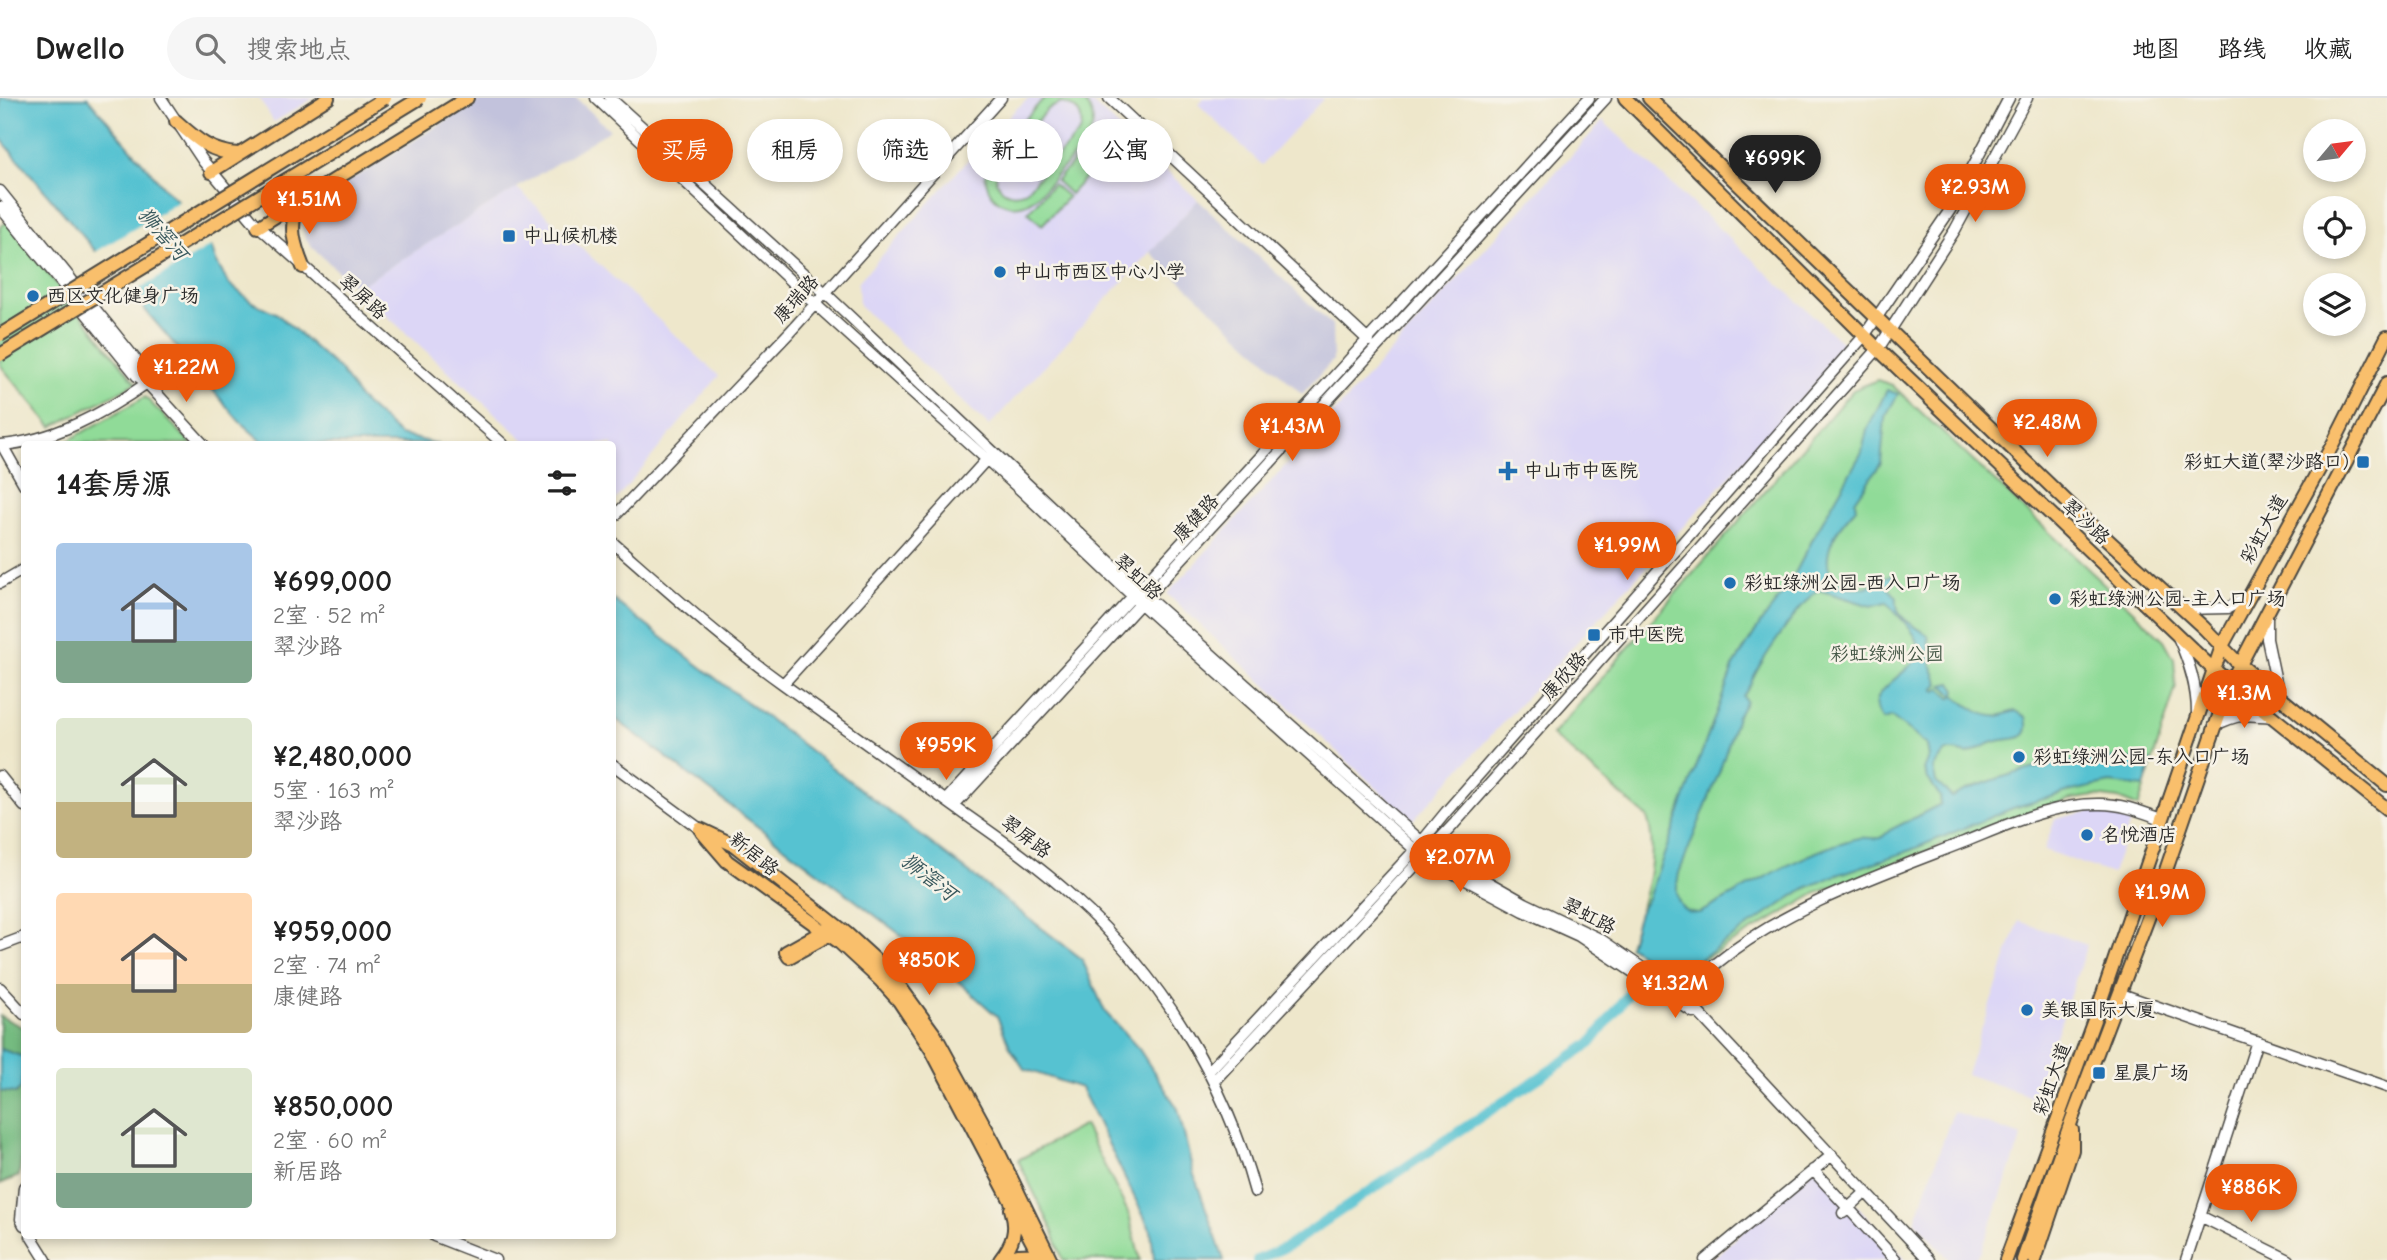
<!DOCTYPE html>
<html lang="zh">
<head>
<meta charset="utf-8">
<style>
  :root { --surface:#fff; --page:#f6f6f6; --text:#222; --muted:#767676; --line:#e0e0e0; --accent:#ea580c }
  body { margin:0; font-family:"Comic Neue","LXGW WenKai TC",sans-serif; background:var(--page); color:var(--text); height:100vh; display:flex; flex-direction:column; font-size:26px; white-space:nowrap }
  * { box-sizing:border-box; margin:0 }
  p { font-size:23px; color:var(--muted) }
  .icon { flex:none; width:38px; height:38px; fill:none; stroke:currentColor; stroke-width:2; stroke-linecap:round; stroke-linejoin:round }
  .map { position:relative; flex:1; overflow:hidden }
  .details { position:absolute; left:21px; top:343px; width:595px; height:798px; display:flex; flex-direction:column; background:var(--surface); border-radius:7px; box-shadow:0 4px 10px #0003 }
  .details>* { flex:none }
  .guide { position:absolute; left:637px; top:21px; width:665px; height:63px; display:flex; gap:14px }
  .needle { width:46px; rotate:61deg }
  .buttons { position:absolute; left:2303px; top:21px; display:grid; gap:14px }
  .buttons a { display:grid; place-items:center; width:63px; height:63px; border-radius:50%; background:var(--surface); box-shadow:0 4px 10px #0003; font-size:35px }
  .price { position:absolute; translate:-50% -60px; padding:0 16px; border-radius:24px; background:var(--accent); color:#fff; font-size:23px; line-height:46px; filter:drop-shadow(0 2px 4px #0008) }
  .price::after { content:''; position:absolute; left:50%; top:42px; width:21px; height:16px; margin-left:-10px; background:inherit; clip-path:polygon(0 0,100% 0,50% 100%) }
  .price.active { background:#222; color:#fff }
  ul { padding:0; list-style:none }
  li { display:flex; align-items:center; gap:21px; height:175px; padding:0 35px }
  li span { display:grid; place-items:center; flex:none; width:196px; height:140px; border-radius:7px; color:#555 }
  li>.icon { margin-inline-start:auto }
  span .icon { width:84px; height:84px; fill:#fffc; stroke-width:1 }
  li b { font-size:30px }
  h2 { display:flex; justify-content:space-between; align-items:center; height:84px; padding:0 35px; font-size:30px }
  .chip { padding:0 24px; border-radius:32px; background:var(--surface); box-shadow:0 4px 10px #0003; font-size:24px; line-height:63px }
  .chip.active { background:var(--accent); color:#fff }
  header { display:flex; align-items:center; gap:42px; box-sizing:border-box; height:98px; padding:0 35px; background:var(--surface); border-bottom:2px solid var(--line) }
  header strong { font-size:33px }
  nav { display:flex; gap:38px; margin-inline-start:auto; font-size:24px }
  .search { width:490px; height:63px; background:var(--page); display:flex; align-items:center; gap:18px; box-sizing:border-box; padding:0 24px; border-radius:38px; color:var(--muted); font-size:26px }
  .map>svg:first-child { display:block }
  .built { fill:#dcd6f6 }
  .industrial { fill:#c2c2dc }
  .green { fill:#90db98; stroke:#5e8362; stroke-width:2; fill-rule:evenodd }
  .forest { fill:#74bb80; stroke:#507356; stroke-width:2 }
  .water { fill:#57c2d1; stroke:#41767e; stroke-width:2; fill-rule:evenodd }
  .pier { fill:#eee7cb }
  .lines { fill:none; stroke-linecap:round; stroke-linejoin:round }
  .canal { stroke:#57c2d1; stroke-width:10 }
  .minor-casing { stroke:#484743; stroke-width:13 }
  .major-casing { stroke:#484743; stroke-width:16 }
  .minor { stroke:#fff; stroke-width:10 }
  .major { stroke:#f9bf6c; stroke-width:12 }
  .major-bridge-casing { stroke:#484743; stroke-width:16; stroke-linecap:butt }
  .major-bridge { stroke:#f9bf6c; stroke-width:12 }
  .poi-dot { fill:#1f6fb2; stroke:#f7f3e8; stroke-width:2.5 }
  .labels { text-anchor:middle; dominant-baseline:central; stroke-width:5; stroke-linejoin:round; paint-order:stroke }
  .poi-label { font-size:19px; fill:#2b2b2b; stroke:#f7f3e8; text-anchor:start }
  .street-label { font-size:19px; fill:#2b2b2b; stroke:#f7f3e8 }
  .park-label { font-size:19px; fill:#445746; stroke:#f7f3e8 }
  .water-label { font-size:21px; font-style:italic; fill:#38585d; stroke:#f7f3e8 }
</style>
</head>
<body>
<header>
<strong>Dwello</strong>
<div class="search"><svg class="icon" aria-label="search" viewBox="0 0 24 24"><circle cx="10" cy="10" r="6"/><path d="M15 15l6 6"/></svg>搜索地点</div>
<nav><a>地图</a><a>路线</a><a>收藏</a></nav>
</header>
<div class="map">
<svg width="2387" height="1162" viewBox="0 0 2387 1162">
  <rect width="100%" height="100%" fill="#f7f3e8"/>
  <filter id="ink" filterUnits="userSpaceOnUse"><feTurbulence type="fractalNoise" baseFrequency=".0143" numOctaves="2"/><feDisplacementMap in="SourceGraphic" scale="14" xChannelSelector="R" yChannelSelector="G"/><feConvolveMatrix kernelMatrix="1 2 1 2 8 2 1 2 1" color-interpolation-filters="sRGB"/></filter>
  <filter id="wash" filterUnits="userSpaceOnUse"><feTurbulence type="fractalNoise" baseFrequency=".00686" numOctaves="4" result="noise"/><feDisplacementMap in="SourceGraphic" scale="28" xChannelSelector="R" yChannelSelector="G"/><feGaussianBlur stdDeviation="1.57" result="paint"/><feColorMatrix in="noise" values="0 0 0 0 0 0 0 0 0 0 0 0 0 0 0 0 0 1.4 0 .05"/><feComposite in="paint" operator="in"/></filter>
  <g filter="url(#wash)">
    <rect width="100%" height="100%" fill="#eee7cb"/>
    <path class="built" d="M259 0H314L274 24Z
      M1029 0H1087L1198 102 989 328 863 211 859 207 858 184 975 54 1015 12Z
      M1204 0H1324L1262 67 1198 6Z
      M1603 23 1848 250 1412 723 1167 496Z
      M517 90 719 278 613 405 612 346H529L356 190Z
      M2100 711 2131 722 2112 776 2044 752 2055 721Z
      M2019 823 2087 847 2035 1000 1966 976Z
      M1953 1014 2022 1038 1981 1154 1972 1162H1950L1915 1124Z
      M1819 1065 1906 1162H1711Z"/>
    <path class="industrial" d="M482 0H576L610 32 356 190 311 148 306 140 303 131 307 112 314 105Z
      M1198 102 1332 227 1333 262 1302 296 1150 154Z"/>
    <path class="green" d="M1044 0H1080C1112 27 1077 54 1058 75 1049 85 1040 99 1027 105 999 117 978 88 988 63ZM1061 5C1077 7 1085 19 1080 34L1026 93C1013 99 1002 95 996 83V73L1000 63 1048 11Z
      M1081 55 1096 68 1070 96 1056 83Z
      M1053 86 1068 99 1042 127 1028 114Z
      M7 124 136 285 52 329 0 267V129Z
      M1877 282 1892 287 2164 542 2174 560 2176 589 2138 709 2118 701 2095 698 2068 702 2008 722 1817 795 1682 874 1677 881 1629 848C1641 807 1661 762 1647 719L1552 637 1853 292Z
      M145 299 192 346 64 345Z
      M1084 1027 1129 1116 1140 1162H1063L1051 1129 1018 1062Z"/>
    <path class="forest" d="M0 918 24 930V959L0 951Z
      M24 972V1042L19 1078 0 1086V993L16 995 22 989Z"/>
    <path class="water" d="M0 0H88L167 93 204 127 216 163 228 185 252 204 276 215 341 273 360 301 400 337 438 346H265L239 323 0 40Z
      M1887 292 1898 296 1885 319 1881 365 1855 403 1856 410C1846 421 1836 432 1831 446 1822 471 1833 491 1860 490 1874 489 1880 477 1895 477L1896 480 1889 485 1888 489 1897 500C1894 521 1913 526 1928 537L1931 566 1939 585 1934 592 1937 593 1940 590 1951 600 1953 597 1943 587 1952 585 1956 592 1955 597C1966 607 1982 620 1998 618 2004 617 2009 614 2016 613L2026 619C2032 645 2013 639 1998 643 1987 645 1978 653 1967 656 1946 649 1944 653 1933 671L1936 684 1952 699C1961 693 1972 690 1982 686 2035 667 2096 654 2152 664L2144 689 2110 685 2067 694 2013 710 1906 754 1834 778 1804 791 1684 872 1677 881 1629 848 1639 815 1648 800 1734 567 1762 523 1788 489 1817 433 1862 354 1867 331ZM1819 492 1871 508 1887 504C1894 515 1913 530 1917 542 1930 576 1854 587 1883 622L1892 619 1927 647 1929 660 1924 672 1927 679 1940 698 1941 706 1890 732 1881 740C1874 741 1866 739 1859 740 1808 751 1746 791 1699 815 1674 815 1675 793 1679 775L1720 672 1737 619 1746 603 1743 598C1750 589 1753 579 1759 569 1768 554 1806 497 1819 492Z
      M612 501 1082 861 1105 914 1139 951 1178 1011 1193 1074 1224 1162H1154L1151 1133 1081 990 1024 971 1010 949 997 918 934 862 613 619Z
      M0 951 24 959 21 990 15 995 0 993Z"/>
    <path class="pier" d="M181 102 207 125 214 146 130 197 94 155Z"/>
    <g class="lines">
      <path class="canal" d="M1257 1162 1288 1148 1591 945 1653 864"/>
    </g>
  </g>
  <g filter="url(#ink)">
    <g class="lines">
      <defs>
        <path id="minor" d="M161 0 203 63 254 124 503 346
          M596 0 815 206 1026 397 1141 506 1423 759 1524 813 1579 838 1693 914
          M610 0 825 195 1147 499 1430 751 1525 805 1600 841 1682 897 1929 1162
          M1109 0 1369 243
          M0 93 145 273 147 285
          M0 109 137 278 147 285 203 346
          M0 347C51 344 106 314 147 285
          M2 347 24 386
          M612 421 789 235 1001 0
          M612 444C668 493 723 543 783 586 841 628 898 668 956 710 996 738 1037 766 1074 800 1161 878 1224 980 1255 1094
          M0 485 24 471
          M2182 511 2228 510 2248 499
          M2267 516V541L2279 598
          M2178 539C2189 564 2197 588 2197 615
          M783 586 987 361
          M2214 628C2237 616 2247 616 2272 619
          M612 666 700 731
          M0 678 24 708
          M946 702 1589 0
          M954 708 1606 0
          M0 848 24 839
          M0 890 24 916
          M2121 896 2387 989
          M1678 901C1691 890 1703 877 1717 865 1785 809 1882 776 1964 744 2007 727 2053 705 2101 706 2123 706 2142 714 2162 721
          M1209 973 1415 752 1446 714 1864 238 1950 112 2009 0
          M1214 983 1454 726 1878 251 1955 132 2027 0
          M1813 1072 1896 1162
          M24 1089 21 1121 24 1127
          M1843 1115 1866 1094
          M2200 1118 2289 1162
          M31 1138 46 1162
          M434 1138 495 1162
          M1705 1162 1832 1057
          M2186 1162 2257 943"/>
        <path id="major" d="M1625 0 1878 251 2213 571 2387 711
          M1649 0 2086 422 2204 530 2239 566 2387 687
          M176 23C196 41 211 55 239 56
          M211 74 328 0
          M299 104C288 128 294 146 303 169
          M258 129 467 0
          M700 731 734 747 846 835 890 875 935 937 994 1045 1051 1162
          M702 734 727 763 839 844 880 882 899 903 931 951 1038 1155
          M829 830 786 854 789 859 836 833
          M1000 1162C1013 1146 1018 1131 1011 1111
          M1007 1162 1018 1157 1045 1156
          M2006 1162 2094 922 2222 548 2333 346 2387 239
          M2023 1162 2072 1021 2164 778 2230 586 2387 285
          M2035 1162 2072 1052V1032"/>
      </defs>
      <use href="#minor" class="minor-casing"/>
      <use href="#major" class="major-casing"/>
      <use href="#minor" class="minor"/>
      <use href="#major" class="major"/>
      <defs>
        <path id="major-bridge" d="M0 237 385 0
          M0 257 420 0"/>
      </defs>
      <use href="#major-bridge" class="major-bridge-casing"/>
      <use href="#major-bridge" class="major-bridge"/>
    </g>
  </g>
  <g class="poi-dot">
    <rect x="502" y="131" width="14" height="14" rx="3.5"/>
    <circle cx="1000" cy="174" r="7"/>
    <circle cx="33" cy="198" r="7"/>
    <rect x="2356" y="357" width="14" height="14" rx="3.5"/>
    <path d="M1504.5 362.5h7v7h7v7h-7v7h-7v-7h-7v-7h7z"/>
    <circle cx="1730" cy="485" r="7"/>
    <circle cx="2055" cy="501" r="7"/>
    <rect x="1587" y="530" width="14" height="14" rx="3.5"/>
    <circle cx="2019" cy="659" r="7"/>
    <circle cx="2087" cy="737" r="7"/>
    <circle cx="2027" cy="912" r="7"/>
    <rect x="2092" y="968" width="14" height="14" rx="3.5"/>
  </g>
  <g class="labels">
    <g class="poi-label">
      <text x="523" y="138">中山候机楼</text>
      <text x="1014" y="174">中山市西区中心小学</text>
      <text x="47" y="198">西区文化健身广场</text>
      <text x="2349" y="364" text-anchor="end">彩虹大道(翠沙路口)</text>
      <text x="1524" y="373">中山市中医院</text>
      <text x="1744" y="485">彩虹绿洲公园-西入口广场</text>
      <text x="2069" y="501">彩虹绿洲公园-主入口广场</text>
      <text x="1608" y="537">市中医院</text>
      <text x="2033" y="659">彩虹绿洲公园-东入口广场</text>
      <text x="2101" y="737">名悦酒店</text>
      <text x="2041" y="912">美银国际大厦</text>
      <text x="2113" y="975">星晨广场</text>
    </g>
    <g class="street-label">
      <text transform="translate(363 199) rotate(42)">翠屏路</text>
      <text transform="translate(796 201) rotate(-48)">康瑞路</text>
      <text transform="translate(1196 420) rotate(-47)">康健路</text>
      <text transform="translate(2086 424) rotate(43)">翠沙路</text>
      <text transform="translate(2264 431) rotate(-61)">彩虹大道</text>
      <text transform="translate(1138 479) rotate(43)">翠虹路</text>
      <text transform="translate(1564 578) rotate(-48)">康欣路</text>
      <text transform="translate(1026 739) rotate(37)">翠屏路</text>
      <text transform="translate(754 756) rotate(39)">新居路</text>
      <text transform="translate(1589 818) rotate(27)">翠虹路</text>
      <text transform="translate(2052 981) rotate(-70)">彩虹大道</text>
    </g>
    <g class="park-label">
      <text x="1887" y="556">彩虹绿洲公园</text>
    </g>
    <g class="water-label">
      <text transform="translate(163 136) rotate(49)">狮滘河</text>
      <text transform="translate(929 779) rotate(38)">狮滘河</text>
    </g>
  </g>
</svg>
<div class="buttons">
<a><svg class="needle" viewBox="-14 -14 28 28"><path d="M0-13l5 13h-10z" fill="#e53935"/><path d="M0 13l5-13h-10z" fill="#767676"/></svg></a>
<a><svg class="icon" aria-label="locate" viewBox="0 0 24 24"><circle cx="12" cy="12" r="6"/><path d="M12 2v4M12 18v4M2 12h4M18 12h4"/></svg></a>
<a><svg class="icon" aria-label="layers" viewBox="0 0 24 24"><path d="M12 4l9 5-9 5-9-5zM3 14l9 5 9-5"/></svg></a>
</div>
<b class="price active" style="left:1775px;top:97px">¥699K</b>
<b class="price" style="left:1975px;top:126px">¥2.93M</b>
<b class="price" style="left:309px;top:138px">¥1.51M</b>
<b class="price" style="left:186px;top:306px">¥1.22M</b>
<b class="price" style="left:2047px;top:361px">¥2.48M</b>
<b class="price" style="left:1292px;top:365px">¥1.43M</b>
<b class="price" style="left:1627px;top:484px">¥1.99M</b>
<b class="price" style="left:2244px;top:632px">¥1.3M</b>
<b class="price" style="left:946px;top:684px">¥959K</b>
<b class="price" style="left:1460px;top:796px">¥2.07M</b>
<b class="price" style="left:2162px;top:831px">¥1.9M</b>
<b class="price" style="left:929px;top:899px">¥850K</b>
<b class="price" style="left:1675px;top:922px">¥1.32M</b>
<b class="price" style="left:2251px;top:1126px">¥886K</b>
<div class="guide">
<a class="chip active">买房</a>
<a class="chip">租房</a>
<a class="chip">筛选</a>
<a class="chip">新上</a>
<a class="chip">公寓</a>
</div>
<section class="details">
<h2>14套房源<svg class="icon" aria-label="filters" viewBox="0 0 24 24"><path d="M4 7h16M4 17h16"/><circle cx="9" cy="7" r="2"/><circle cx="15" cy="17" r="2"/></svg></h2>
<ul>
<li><span style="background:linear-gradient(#a9c7e8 70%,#7fa58c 0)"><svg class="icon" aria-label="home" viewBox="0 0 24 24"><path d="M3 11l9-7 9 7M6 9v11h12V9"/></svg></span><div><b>¥699,000</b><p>2室 · 52 m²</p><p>翠沙路</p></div></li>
<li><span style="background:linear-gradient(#dfe7d0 60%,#c2b280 0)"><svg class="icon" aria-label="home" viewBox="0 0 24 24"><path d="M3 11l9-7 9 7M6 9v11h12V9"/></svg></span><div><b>¥2,480,000</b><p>5室 · 163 m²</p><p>翠沙路</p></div></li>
<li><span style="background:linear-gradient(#ffd9b3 65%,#c2b280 0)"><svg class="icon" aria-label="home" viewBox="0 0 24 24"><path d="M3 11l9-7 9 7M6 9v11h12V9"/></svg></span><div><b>¥959,000</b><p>2室 · 74 m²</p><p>康健路</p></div></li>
<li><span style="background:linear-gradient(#dfe7d0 75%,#7fa58c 0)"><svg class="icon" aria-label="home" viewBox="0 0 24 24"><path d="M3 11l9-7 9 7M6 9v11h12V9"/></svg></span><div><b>¥850,000</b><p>2室 · 60 m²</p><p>新居路</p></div></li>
</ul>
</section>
</div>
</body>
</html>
